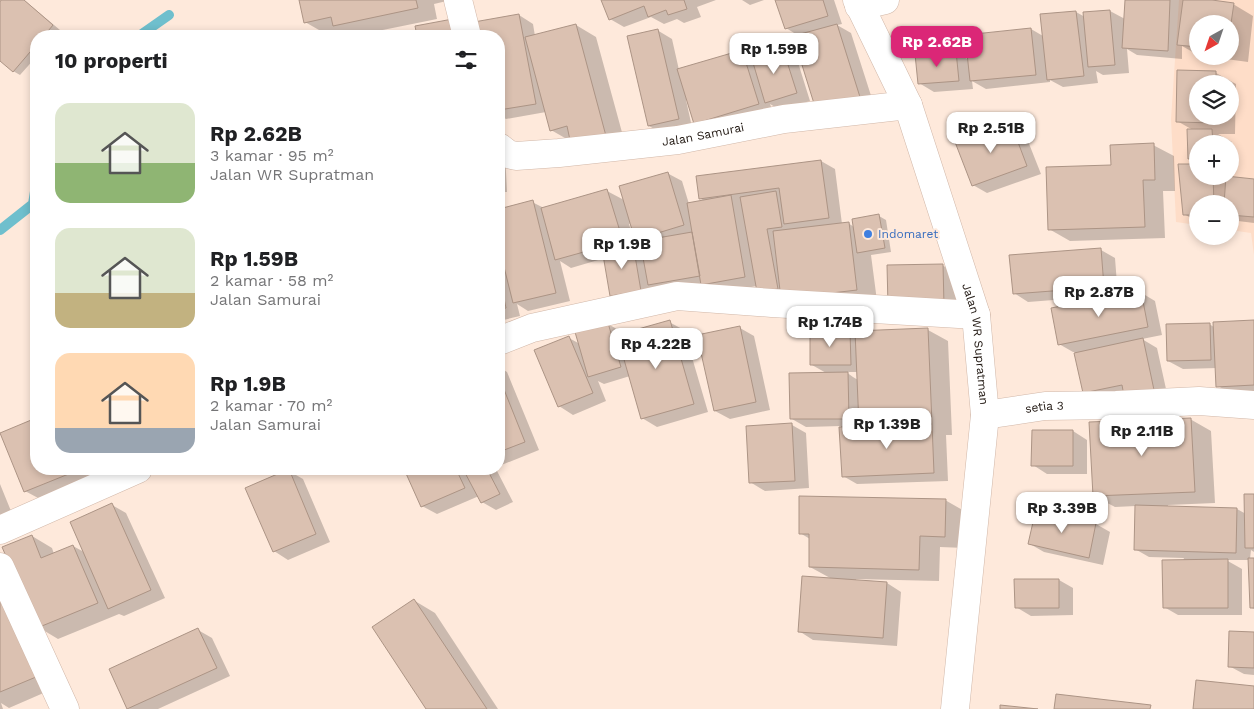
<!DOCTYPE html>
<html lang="id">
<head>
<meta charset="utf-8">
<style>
  :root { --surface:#fff; --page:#f6f6f6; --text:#202124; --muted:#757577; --accent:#db2777 }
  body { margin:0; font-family:"Work Sans",sans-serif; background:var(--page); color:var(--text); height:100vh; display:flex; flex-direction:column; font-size:19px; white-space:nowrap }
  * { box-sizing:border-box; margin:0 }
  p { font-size:16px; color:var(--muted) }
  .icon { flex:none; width:28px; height:28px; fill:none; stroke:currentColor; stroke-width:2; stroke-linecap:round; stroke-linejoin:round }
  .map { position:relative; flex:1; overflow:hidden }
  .panel { position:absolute; left:30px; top:30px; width:475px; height:445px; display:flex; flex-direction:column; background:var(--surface); border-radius:20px; box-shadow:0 2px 8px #0003 }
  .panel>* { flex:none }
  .needle { width:32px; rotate:220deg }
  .fabs { position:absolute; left:1189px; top:15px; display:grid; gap:10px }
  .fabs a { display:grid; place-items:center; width:50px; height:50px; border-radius:50%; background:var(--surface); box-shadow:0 2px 8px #0003; font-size:25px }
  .price { position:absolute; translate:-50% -42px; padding:0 11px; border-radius:10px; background:#fff; color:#222; font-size:16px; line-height:32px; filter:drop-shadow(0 1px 2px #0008) }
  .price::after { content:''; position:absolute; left:50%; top:30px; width:15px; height:11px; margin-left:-8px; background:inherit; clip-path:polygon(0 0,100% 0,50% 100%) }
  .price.current { background:var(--accent); color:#fff }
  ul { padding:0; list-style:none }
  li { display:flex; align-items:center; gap:15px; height:125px; padding:0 25px }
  li span { display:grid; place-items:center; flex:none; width:140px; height:100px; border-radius:15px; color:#555 }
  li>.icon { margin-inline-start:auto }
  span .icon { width:60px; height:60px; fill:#fffc; stroke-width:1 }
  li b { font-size:21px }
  h2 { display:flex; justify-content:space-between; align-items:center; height:60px; padding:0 25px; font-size:21px }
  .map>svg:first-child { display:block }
  .built { fill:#feddc8; fill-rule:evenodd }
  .shadow { fill:#0003; fill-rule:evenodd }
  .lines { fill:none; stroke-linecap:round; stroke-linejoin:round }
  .stream { stroke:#6fbfcd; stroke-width:10 }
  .building { fill:#dbc1b1; stroke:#ac9485 }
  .street-casing { stroke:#d1b7a8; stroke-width:29 }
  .highway-casing { stroke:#d1b7a8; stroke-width:29 }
  .street { stroke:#fff; stroke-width:28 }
  .highway { stroke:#fff; stroke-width:28 }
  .shop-dot { fill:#3f7fe0; stroke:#fee9db; stroke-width:2 }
  .labels { text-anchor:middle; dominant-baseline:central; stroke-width:4; stroke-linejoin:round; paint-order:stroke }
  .street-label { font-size:12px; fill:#201711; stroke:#fee9db }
  .shop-label { font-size:12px; fill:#366cbe; stroke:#fee9db; text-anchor:start }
</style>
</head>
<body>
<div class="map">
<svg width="1254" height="709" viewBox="0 0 1254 709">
  <rect width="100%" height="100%" fill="#fee9db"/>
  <path class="built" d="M1179 0H1254V255L1251 233 1230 230V204H1198L1197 225 1176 222 1171 119ZM1198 24H1230V56H1198ZM1198 84H1230V116H1198ZM1198 144H1230V176H1198Z"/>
  <path class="shadow" d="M3 0H24L60 30 54 36H36V57L20 75 13 71 0 59V4Z
    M300 0H451L434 4 437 19 353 36 342 30 326 34 305 22Z
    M603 0H716L697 7 701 17 684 23 677 19 664 24 651 17 624 27 610 19Z
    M742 0H764L750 5Z
    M777 0H834L842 24 837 25 851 33 874 105 831 118 799 36 786 28Z
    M1126 0H1202L1233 4 1253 16 1248 62 1204 56H1230V24H1198V55L1182 46V59L1137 55 1127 49 1129 73 1103 75 1096 71 1098 83 1063 87 1050 80V82L986 89 972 81 973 89 934 92 919 83 955 52 969 60 967 36 1031 29 1043 36 1076 12 1085 17 1110 11 1125 19Z
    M519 15 533 24 535 36 576 25 596 37 626 147 572 142 551 130 546 112 506 119 499 115V36H478Z
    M657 30 672 39 679 70 742 51 751 57 782 48 796 56 810 101 780 110 770 104 773 112 710 131 688 100H686L692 127 663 134 649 126Z
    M1178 72 1216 73 1236 84 1235 134H1218L1232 142 1233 169H1230V144H1198V163L1189 158 1193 130 1177 121ZM1198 84H1230V116H1198Z
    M1010 123 1024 131 1041 174 987 193 973 185Z
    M499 130 504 133 507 192H499Z
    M1153 145 1174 156 1175 191H1163L1165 238 1070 241 1049 229 1112 167Z
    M821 161 835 169 842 224 848 223 854 227 879 216 886 220 891 252 871 255 877 301 803 310 757 286 717 293H663L653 287 655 298 626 304 611 295 605 258 571 268 560 261 570 301 528 311 517 304 520 316 499 321V210L532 202 544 208 607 191 624 200 667 173 682 181 689 204 704 201 700 198ZM631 223 636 239 641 242 643 251 636 247 629 224Z
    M1198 176H1227L1254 180V223L1238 221 1230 216V204H1198V222L1184 214Z
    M1101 250 1115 258 1118 297 1140 292 1155 301 1162 335 1142 339 1157 348 1168 398 1084 392 1075 352H1073L1059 344 1118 297V295L1028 302 1014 293Z
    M942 265 957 274 958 313 904 314Z
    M1254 321V393L1232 394 1218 386 1217 368 1183 369 1168 361 1209 324 1214 327Z
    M669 322 684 330 708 412 657 427 642 418 630 376 604 384 598 381 606 401 573 415 559 406 569 338 580 344 608 324 622 332 623 335Z
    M740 328 754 336 770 410 730 419 715 411Z
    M928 330 948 341 952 435H946L948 481 857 484 843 476 841 426 806 427 792 419 828 374 812 365 850 332 857 336ZM846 372H858V380L853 377Z
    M499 367 507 372 539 450 499 466Z
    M36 419V469H101L103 474 40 499 25 491 1 433Z
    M1190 419 1211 431 1215 503 1168 505V507L1237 509 1246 514 1254 495V552L1251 550 1250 559H1254V609L1252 608 1249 560H1226L1242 569V615H1178L1164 607 1184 558 1149 557 1135 549 1136 506 1115 507 1094 496Z
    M792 425 806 433 809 488 765 491 750 482Z
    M1073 431 1087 440V474H1047L1033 465Z
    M405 469H496L513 502 496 510 482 502 479 496 437 514 422 506Z
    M289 471 303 479 330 542 288 560 274 551Z
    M0 484 11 511 0 515Z
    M945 500 966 512 965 548 940 547 939 581 856 579V581L887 583 901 592 897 646 813 640 799 631 832 579 810 567V539L800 533Z
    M112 505 126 513 165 598 124 616 119 614 58 639 38 627 32 536 52 548 54 554 73 546 84 552Z
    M1096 524 1110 532 1103 565 1044 552 1030 544Z
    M0 566 55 688 9 708 1 703 3 709H0Z
    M1059 580 1073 588V615L1031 616 1016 607Z
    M415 601 435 613 498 709H428Z
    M198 630 212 638 230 676 158 709H130L128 708Z
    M1254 633V675L1244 674 1229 666Z"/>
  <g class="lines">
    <path class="stream" d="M139 36 169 15
      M0 230 33 204 36 185"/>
  </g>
  <path class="building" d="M1 0H24L53 25 44 36H36V45L13 72 0 61V2Z
    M299 0H416L418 8 333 26 331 17 304 23Z
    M601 0H684L687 9 668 15 666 10 648 17 644 6 609 20Z
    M775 0H823L828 16 785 29Z
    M1125 0H1170L1168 51 1122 48Z
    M1183 0H1212L1234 3 1230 30V24H1198V47L1177 45Z
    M1110 10 1115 65 1088 67 1083 12Z
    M1076 11 1084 76 1047 80 1040 14Z
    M519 14 536 104 499 110V36H477L474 22Z
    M458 18 462 36H417L415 26Z
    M576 24 606 136 571 145 567 126 550 131 525 37Z
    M837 24 860 97 816 110 793 36Z
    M1031 28 1036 75 970 81 965 35Z
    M658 29 679 119 648 126 627 36Z
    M782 46 797 93 765 103 751 56Z
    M742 50 759 104 694 124 677 69Z
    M956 51 959 81 918 84 915 54Z
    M1177 70 1216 71V84H1198V116H1215V123L1176 122Z
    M1010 121 1027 166 972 186 955 142Z
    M1187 129H1212L1213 144H1198V158L1188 159Z
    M1154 143 1155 180H1143L1145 227 1048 230 1046 167 1111 165 1110 145Z
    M821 160 829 218 784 224 779 188 699 199 696 176Z
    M1178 164H1198V176H1213L1214 204H1198V215H1183Z
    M668 172 684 225 635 240 619 186Z
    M1226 176 1254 179V217L1230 215V204H1224Z
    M607 189 623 241 555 260 541 208Z
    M776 191 782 227 767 229 778 289 757 292 740 197Z
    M731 195 745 277 701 285 687 203Z
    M533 200 556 293 513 303 499 247V209Z
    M879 214 885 248 857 253 852 219Z
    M849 222 857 290 781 299 773 231Z
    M692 232 700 276 648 285 640 241Z
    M633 244 641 291 610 296 602 249Z
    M1101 248 1104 287 1013 294 1009 255Z
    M943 264 944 306H888L887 265Z
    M499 275 506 308 499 310Z
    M1141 291 1148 327 1058 345 1051 308Z
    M670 320 694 404 641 419 617 335Z
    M1254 320V385L1216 387 1213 322Z
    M608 323 621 367 588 377 575 332Z
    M1210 323 1211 360 1167 361 1166 324Z
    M740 326 756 402 714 411 697 335Z
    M928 328 932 424 859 426 855 331Z
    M850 331 851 365H810V332Z
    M569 336 593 393 558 407 534 350Z
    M1143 338 1154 390 1124 396 1122 385 1083 393 1074 353Z
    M848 372 849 419H790L789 373Z
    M499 377 525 442 499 452Z
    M36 418V469H81L24 492 0 433Z
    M1191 418 1195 492 1093 496 1089 422Z
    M792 423 795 481 749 483 746 426Z
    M932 424 934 473 842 477 839 427Z
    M1032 430H1073V466H1031Z
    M289 469 316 534 273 552 245 488Z
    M404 469H456L465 488 421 507Z
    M463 469H487L500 494 481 503Z
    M1244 494H1254V548H1245Z
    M799 496 946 499 945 537 920 536 919 570 809 567V534H799Z
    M112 503 151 590 108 609 70 522Z
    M1135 505 1237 508 1236 553 1134 550Z
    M1036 509 1096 523 1089 558 1028 544Z
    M32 535 41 558 73 545 98 603 37 628 2 547Z
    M1248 558H1254V608H1250Z
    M1228 559V608H1163L1162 560Z
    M802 576 887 582 883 638 798 632Z
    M1014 579H1059V608H1015Z
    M0 598 36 677 0 692Z
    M414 599 487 709H426L372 627Z
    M198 628 217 668 127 709 109 669Z
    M1229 631 1254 632V668L1228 667Z
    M1196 680 1254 686V709H1193Z
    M1056 694 1151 705 1150 709H1054Z
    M1000 705 1038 709H1000Z"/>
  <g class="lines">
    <defs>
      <g id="street">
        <path d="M458 0 467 36"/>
        <path d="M859 6 885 0"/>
        <path id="s1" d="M499 147 508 154 516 156 559 153 678 140 784 119 908 105"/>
        <path d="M499 341 532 328 677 296 772 303 976 315"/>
        <path id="s2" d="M985 415 1045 406 1116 405 1199 401 1254 405"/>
        <path d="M0 530 138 469"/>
        <path d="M0 567 65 709"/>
      </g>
      <g id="highway">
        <path id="s3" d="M857 0 908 105 976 315 985 415 955 709"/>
      </g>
    </defs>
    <use href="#street" class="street-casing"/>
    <use href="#highway" class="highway-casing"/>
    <use href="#street" class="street"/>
    <use href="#highway" class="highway"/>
  </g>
  <circle class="shop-dot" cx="868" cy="234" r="5"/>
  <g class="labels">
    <g class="street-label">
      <text stroke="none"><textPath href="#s1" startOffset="208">Jalan Samurai</textPath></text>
      <text stroke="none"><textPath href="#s3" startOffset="366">Jalan WR Supratman</textPath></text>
      <text stroke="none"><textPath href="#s2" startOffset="60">setia 3</textPath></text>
    </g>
    <g class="shop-label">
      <text x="878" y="234">Indomaret</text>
    </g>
  </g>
</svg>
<div class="fabs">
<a><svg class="needle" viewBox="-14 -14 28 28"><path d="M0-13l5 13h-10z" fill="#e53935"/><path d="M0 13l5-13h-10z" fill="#757577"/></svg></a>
<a><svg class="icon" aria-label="layers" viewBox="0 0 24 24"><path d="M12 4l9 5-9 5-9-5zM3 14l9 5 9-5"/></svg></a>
<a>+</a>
<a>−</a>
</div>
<b class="price current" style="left:937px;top:68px">Rp 2.62B</b>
<b class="price" style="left:774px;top:75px">Rp 1.59B</b>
<b class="price" style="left:991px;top:154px">Rp 2.51B</b>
<b class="price" style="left:622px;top:270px">Rp 1.9B</b>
<b class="price" style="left:1099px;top:318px">Rp 2.87B</b>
<b class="price" style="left:830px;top:348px">Rp 1.74B</b>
<b class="price" style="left:656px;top:370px">Rp 4.22B</b>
<b class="price" style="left:887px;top:450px">Rp 1.39B</b>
<b class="price" style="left:1142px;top:457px">Rp 2.11B</b>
<b class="price" style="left:1062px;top:534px">Rp 3.39B</b>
<section class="panel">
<h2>10 properti<svg class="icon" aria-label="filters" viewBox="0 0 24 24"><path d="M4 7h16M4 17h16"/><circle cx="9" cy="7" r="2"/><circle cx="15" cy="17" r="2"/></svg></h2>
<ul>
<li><span style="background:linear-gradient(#dfe7d0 60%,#8fb573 0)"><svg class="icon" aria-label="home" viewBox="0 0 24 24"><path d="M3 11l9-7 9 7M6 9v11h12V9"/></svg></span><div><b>Rp 2.62B</b><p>3 kamar · 95 m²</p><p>Jalan WR Supratman</p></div></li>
<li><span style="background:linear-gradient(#dfe7d0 65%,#c2b280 0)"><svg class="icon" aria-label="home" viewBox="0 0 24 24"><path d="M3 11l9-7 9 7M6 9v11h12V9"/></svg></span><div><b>Rp 1.59B</b><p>2 kamar · 58 m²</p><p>Jalan Samurai</p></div></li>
<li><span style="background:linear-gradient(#ffd9b3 75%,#9aa5b1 0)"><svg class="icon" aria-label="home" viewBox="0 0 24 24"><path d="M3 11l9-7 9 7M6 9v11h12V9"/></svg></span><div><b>Rp 1.9B</b><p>2 kamar · 70 m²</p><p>Jalan Samurai</p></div></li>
</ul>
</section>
</div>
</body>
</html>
